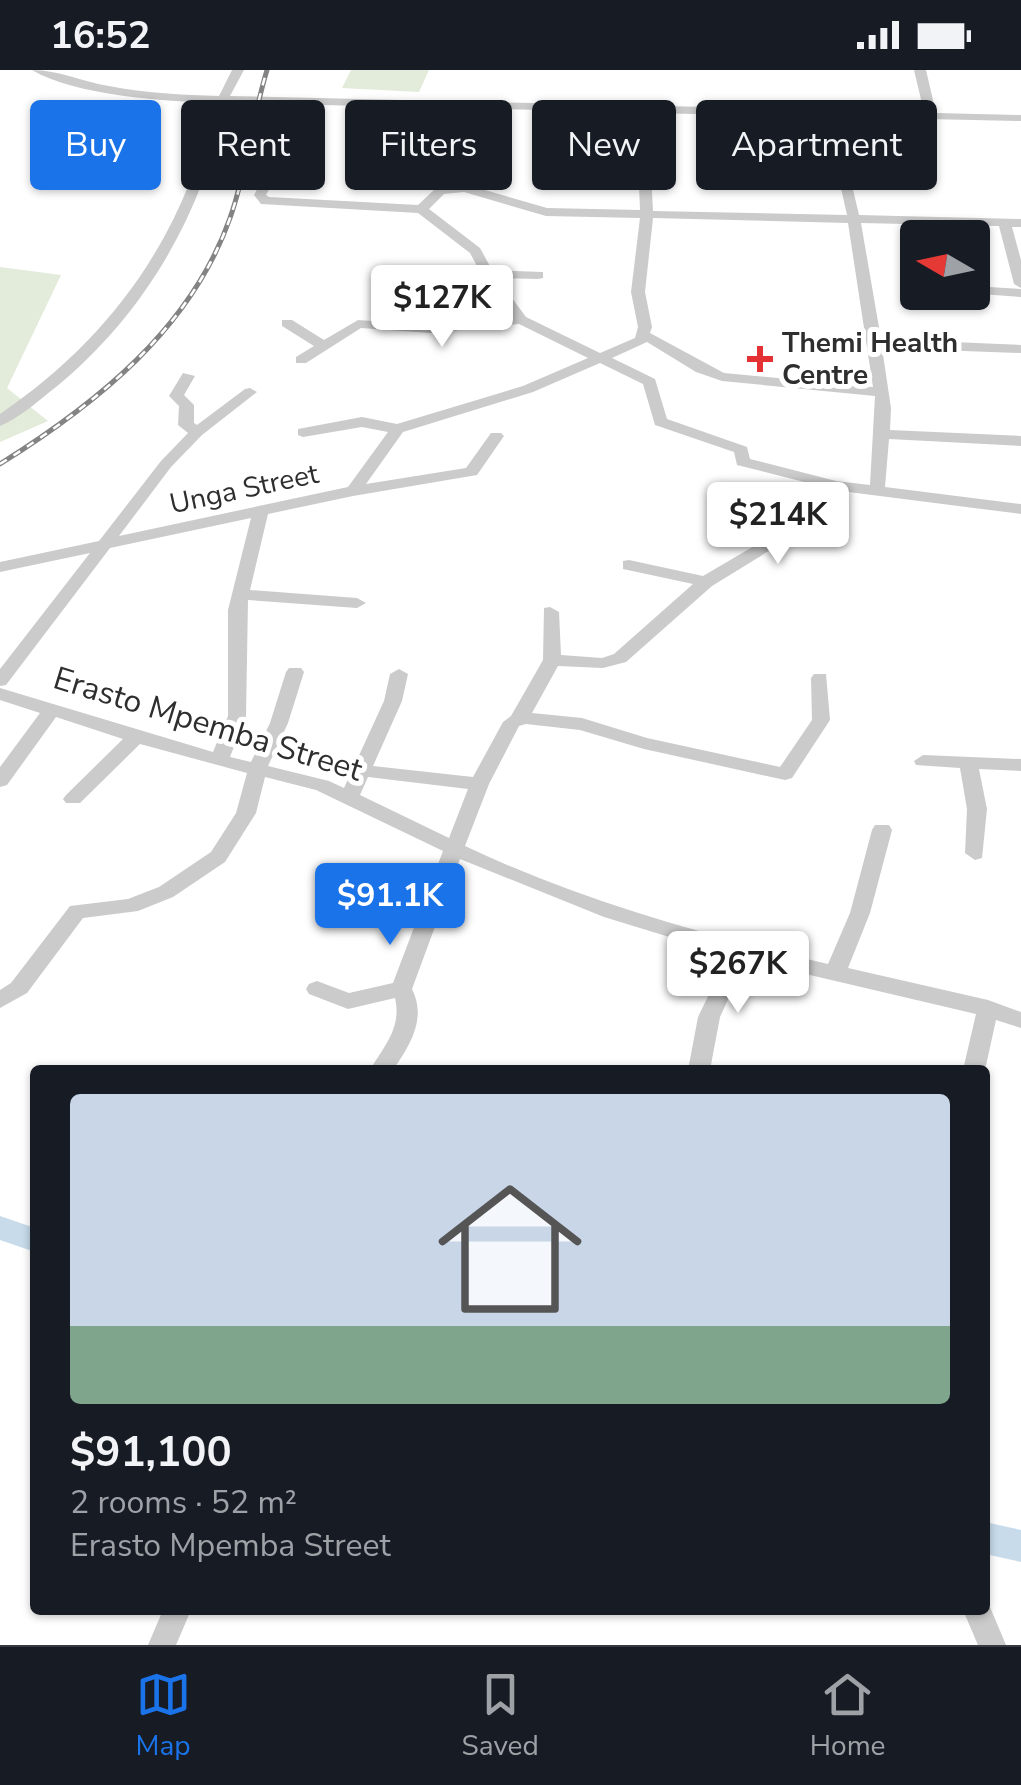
<!DOCTYPE html>
<html lang="en">
<head>
<meta charset="utf-8">
<style>
  :root { --surface:#171b24; --page:#20242c; --text:#f1f3f6; --muted:#9ea1a6; --line:#363941; --accent:#1a73e8 }
  body { margin:0; font-family:"Nunito Sans",sans-serif; background:var(--page); color:var(--text); height:100vh; display:flex; flex-direction:column; font-size:38px; white-space:nowrap }
  * { box-sizing:border-box; margin:0 }
  p { font-size:32px; color:var(--muted) }
  .icon { flex:none; width:55px; height:55px; fill:none; stroke:currentColor; stroke-width:2; stroke-linecap:round; stroke-linejoin:round }
  .map { position:relative; flex:1; overflow:hidden }
  .panel { position:absolute; left:30px; top:995px; width:960px; height:550px; display:flex; flex-direction:column; background:var(--surface); border-radius:10px; box-shadow:0 2px 8px #0004 }
  .panel>* { flex:none }
  .top-card { position:absolute; left:30px; top:30px; width:962px; height:90px; display:flex; gap:20px }
  .needle { width:65px; rotate:279deg }
  .buttons { position:absolute; left:900px; top:150px; display:grid; gap:20px }
  .buttons a { display:grid; place-items:center; width:90px; height:90px; border-radius:10px; background:var(--surface); box-shadow:0 2px 8px #0004; font-size:50px }
  .price { position:absolute; translate:-50% -85px; padding:0 22px; border-radius:10px; background:#fff; color:#222; font-size:32px; line-height:65px; filter:drop-shadow(0 2px 5px #0008) }
  .price::after { content:''; position:absolute; left:50%; top:60px; width:30px; height:22px; margin-left:-15px; background:inherit; clip-path:polygon(0 0,100% 0,50% 100%) }
  .price.current { background:var(--accent); color:#fff }
  ul { padding:0; list-style:none }
  li { display:grid; align-content:center; gap:20px; height:530px; padding:0 40px }
  li span { display:grid; place-items:center; height:310px; border-radius:10px; color:#555 }
  li>.icon { margin-inline-start:auto }
  span .icon { width:180px; height:180px; fill:#fffc; stroke-width:1 }
  li b { font-size:42px }
  .tag { padding:0 35px; border-radius:10px; background:var(--surface); box-shadow:0 2px 8px #0004; font-size:35px; line-height:90px }
  .tag.current { background:var(--accent); color:#fff }
  .status { display:flex; justify-content:space-between; align-items:center; height:70px; padding:0 50px; background:var(--surface); direction:ltr }
  .status svg { height:28px; fill:currentColor }
  .tabs { display:flex; justify-content:space-around; align-items:center; height:140px; border-top:2px solid var(--line); background:var(--surface); font-size:28px; color:var(--muted) }
  .tabs a { display:grid; justify-items:center; gap:5px }
  .tabs .current { color:var(--accent) }
  .map>svg:first-child { display:block }
  .green { fill:#e3ebdb }
  .lines { fill:none; stroke-linecap:round; stroke-linejoin:round }
  .river { fill:#c7dbeb; fill-rule:evenodd }
  .minor { fill:#cbcbcb; fill-rule:evenodd }
  .rail-casing { stroke:#838383; stroke-width:5 }
  .rail { stroke:#fff; stroke-width:2.5; stroke-dasharray:8; stroke-linecap:butt }
  .poi-dot { fill:#e33134; stroke:#fff; stroke-width:4 }
  .labels { text-anchor:middle; dominant-baseline:central; stroke-width:10; stroke-linejoin:round; paint-order:stroke }
  .far-poi-label { font-size:28px; font-weight:bold; fill:#2e2e2e; stroke:#fff; text-anchor:start }
  .far-street-label { font-size:28px; fill:#2e2e2e; stroke:#fff }
  .street-label { font-size:32px; fill:#2e2e2e; stroke:#fff }
</style>
</head>
<body>
<div class="status"><b>16:52</b><svg viewBox="0 0 49 12"><path d="M0 12V9h3v3zM5 12V6h3v6zM10 12V3h3v9zM15 12V0h3v12zM26 1h20v11H26zM47 4h2v5h-2z"/></svg></div>
<div class="map">
<svg width="1021" height="1575" viewBox="0 0 1021 1575">
  <rect width="100%" height="100%" fill="#fff"/>
  <path class="green" d="M351 0H429L419 22 342 18Z
    M0 197 61 205 7 318 48 351 0 372Z"/>
  <g class="lines">
    <path class="river" d="M0 1146 35 1158V1182L0 1170Z
      M985 1452 1021 1460V1492L985 1484Z"/>
    <path class="minor" d="M32 0C59 0 83 12 109 16 146 23 182 25 219 26L232 0H244L230 26 924 42 914 0H926L936 43 1021 45V51L836 47 859 145 1021 149V157H1012L1021 190V218L1014 214 999 156 861 153 881 269 1021 275V283L882 278 891 338 890 360 1021 366V376L889 369 885 417 1021 434V444L825 419 809 433 780 474 712 516 626 592 603 598 558 596 532 643 582 648 647 668 780 697 812 650 811 608 814 604H826L830 650 792 708 785 710 644 679 580 660 526 654 519 656 489 714 465 776C581 831 704 865 828 894L850 843 872 760 875 755H889L892 760 870 843 848 898 988 930 1021 942V958L996 950 985 1000H963L976 944 746 890 720 947 710 1000H688L698 947 728 885 604 847 460 789 412 919C427 949 410 975 393 1000H370C384 976 402 958 395 928L348 939 309 924 306 919 309 914 317 911 349 923 393 913 443 781 316 720 265 707 256 743 225 792 173 827 138 841 83 848 27 923 0 938V920L11 913 70 836 128 829 159 817 211 782 236 743 247 703 140 674 80 733H66L63 729 66 725 123 669 56 647 7 715 0 717V697L40 643 0 630V618L213 682 228 646V540L251 448 110 478 6 615 0 616V599L90 483 0 502V492L99 471 161 391 188 363 178 355 179 336 169 326 183 303 195 306 184 325 194 335V353L197 355 245 319 250 318 257 322 202 365 171 397 119 466 348 417 388 362 362 357 303 367 298 365V359L362 347 397 354 523 316 588 288 519 254 430 263 361 258 306 293H296V287L314 276 282 256V250H292L324 270 358 250 430 255 511 247 493 226 470 183 418 143 261 134 254 125 261 112 249 99 267 34 227 33C217 59 212 87 202 113 172 192 122 263 56 317 39 330 20 348 0 356V344C85 286 151 210 189 114 199 87 205 59 216 33 164 31 76 26 32 0ZM278 34 636 42 640 140 547 138 464 114 436 118 418 135 269 127 266 125 273 112 261 98ZM648 43 825 47 847 145 653 141ZM464 122 546 146 640 148 631 222 638 257 635 268 600 283 526 247 497 208 538 209 543 208V202L492 200 480 178 429 139 444 124ZM653 148 848 153 873 317 724 303 650 263 652 257 645 222ZM647 272 696 302 722 311 875 326 870 415 836 411 750 389 747 377 667 349 655 309 612 288ZM600 293 643 314 655 355 734 382 737 395 812 414 797 427 768 468 703 506 629 490 623 491V499L693 514 614 584 602 588 561 585 559 542 550 537 544 538 543 590 511 646 503 652 473 707 373 696 402 631 408 604 399 599 390 604 384 631 344 718 329 711 268 696 288 653 304 602 301 598H289L286 602 270 653 251 692 230 687 246 646 248 530 357 538 366 533 357 528 250 520 268 444 353 426 477 405 504 366 501 363H491L466 398 366 414 403 362 533 322ZM368 707 468 719 449 768 360 725Z
      M972 216 1021 219V227L967 223 972 222Z
      M923 685 1021 689V701L979 699 987 739 982 788 975 790 965 783 967 739 960 698 916 695 914 691Z
      M985 1530H987L1006 1575H978L963 1540H985Z
      M163 1540H191L176 1575H148Z"/>
    <defs>
      <path id="rail" d="M0 394C96 334 191 259 230 148 247 100 252 49 267 0"/>
    </defs>
    <use href="#rail" class="rail-casing"/>
    <use href="#rail" class="rail"/>
  </g>
  <path class="poi-dot" d="M755 274h10v10h10v10h-10v10h-10v-10h-10v-10h10z"/>
  <g class="labels">
    <g class="far-poi-label">
      <text x="782" y="273">Themi Health<tspan x="782" dy="32">Centre</tspan></text>
    </g>
    <g class="far-street-label">
      <text transform="translate(244 419) rotate(-12)">Unga Street</text>
    </g>
    <g class="street-label">
      <text transform="translate(208 654) rotate(17)">Erasto Mpemba Street</text>
    </g>
  </g>
</svg>
<div class="buttons">
<a><svg class="needle" viewBox="-14 -14 28 28"><path d="M0-13l5 13h-10z" fill="#e53935"/><path d="M0 13l5-13h-10z" fill="#9ea1a6"/></svg></a>
</div>
<b class="price" style="left:442px;top:280px">$127K</b>
<b class="price" style="left:778px;top:497px">$214K</b>
<b class="price current" style="left:390px;top:878px">$91.1K</b>
<b class="price" style="left:738px;top:946px">$267K</b>
<div class="top-card">
<a class="tag current">Buy</a>
<a class="tag">Rent</a>
<a class="tag">Filters</a>
<a class="tag">New</a>
<a class="tag">Apartment</a>
</div>
<section class="panel">
<ul>
<li><span style="background:linear-gradient(#c9d6e8 75%,#7fa58c 0)"><svg class="icon" aria-label="home" viewBox="0 0 24 24"><path d="M3 11l9-7 9 7M6 9v11h12V9"/></svg></span><div><b>$91,100</b><p>2 rooms · 52 m²</p><p>Erasto Mpemba Street</p></div></li>
</ul>
</section>
</div>
<nav class="tabs">
<a class="current"><svg class="icon" aria-label="map" viewBox="0 0 24 24"><path d="M3 6l6-2 6 2 6-2v14l-6 2-6-2-6 2zM9 4v14M15 6v14"/></svg>Map</a>
<a><svg class="icon" aria-label="saved" viewBox="0 0 24 24"><path d="M7 4h10v16l-5-4-5 4z"/></svg>Saved</a>
<a><svg class="icon" aria-label="home" viewBox="0 0 24 24"><path d="M3 11l9-7 9 7M6 9v11h12V9"/></svg>Home</a>
</nav>
</body>
</html>
